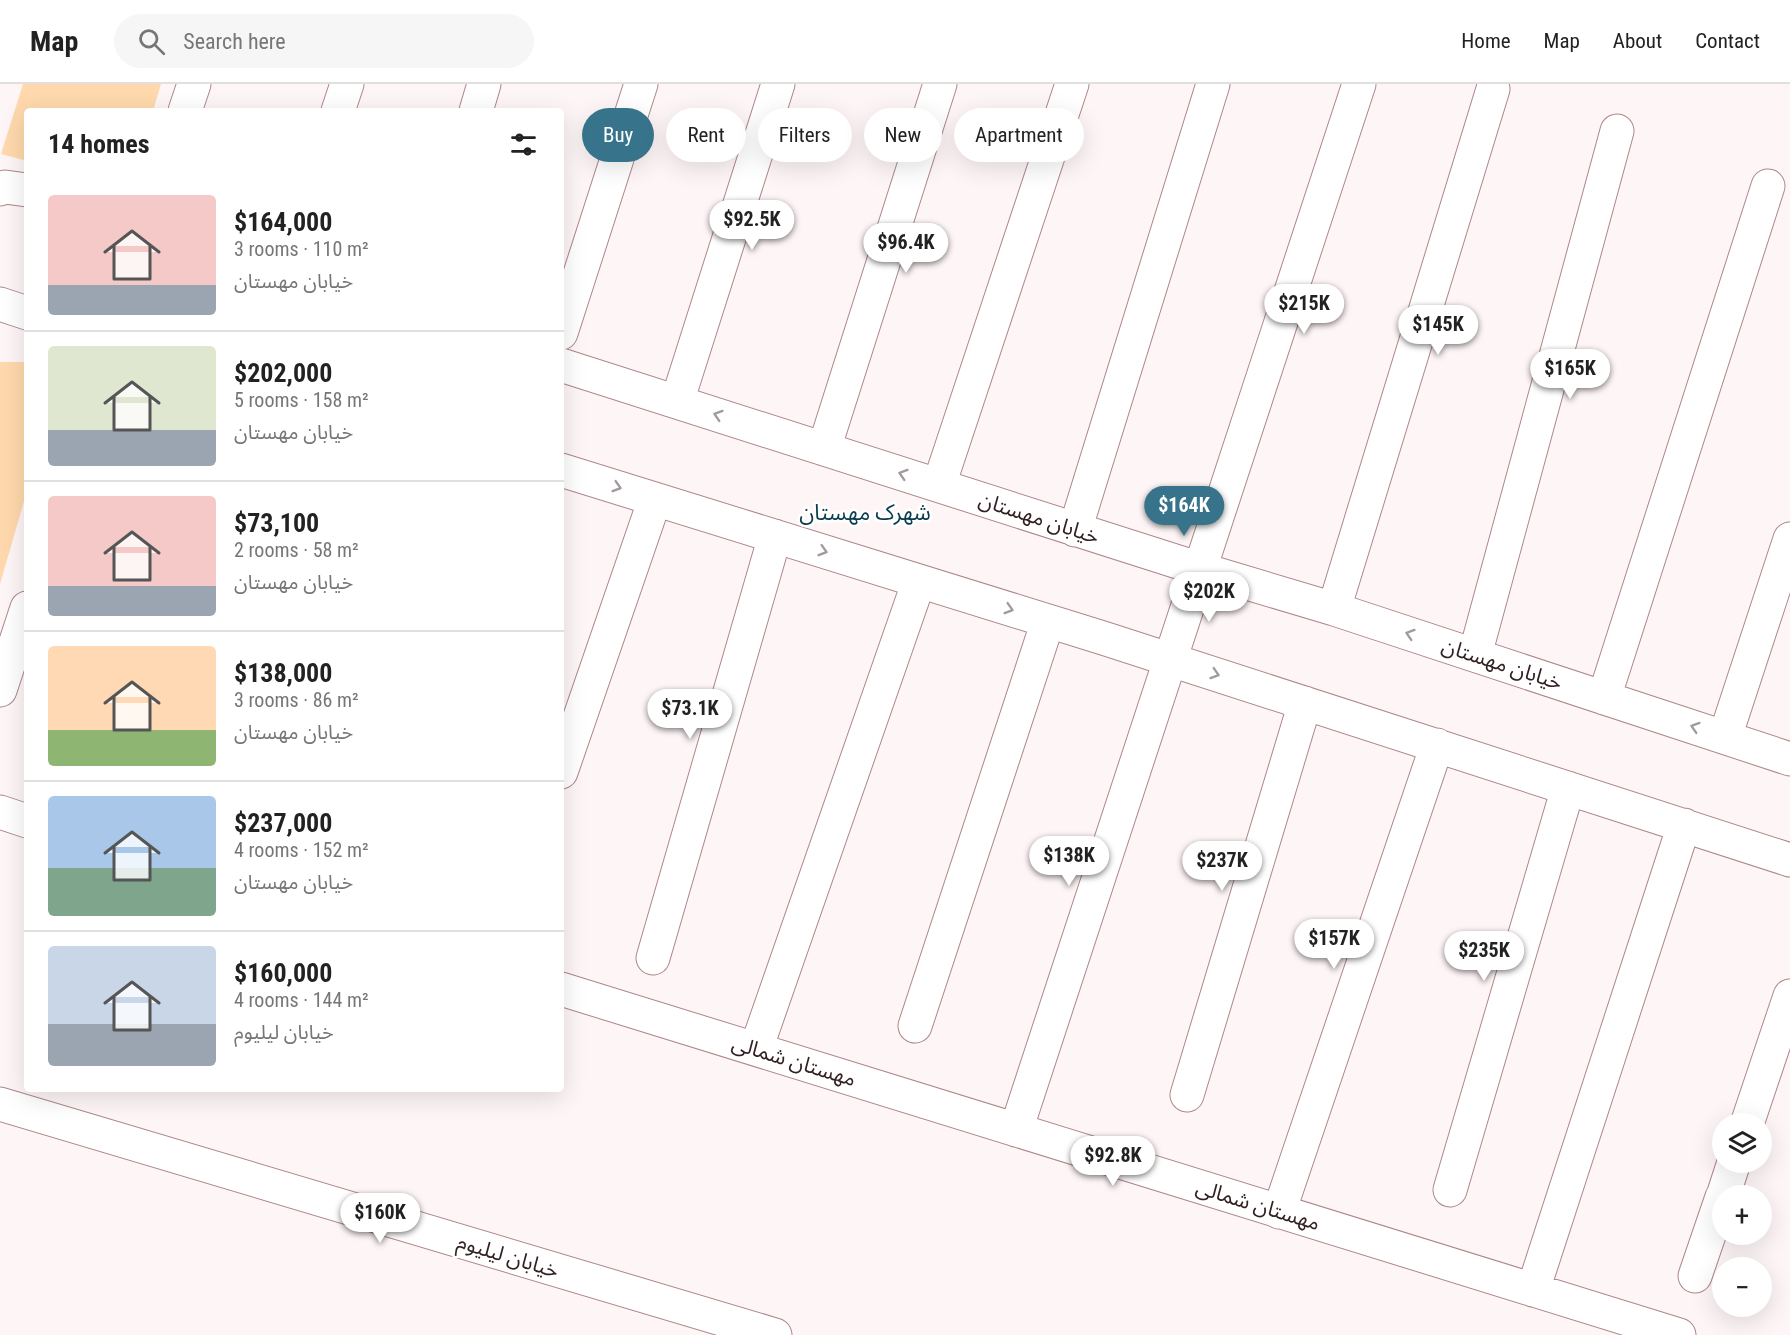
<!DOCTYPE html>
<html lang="en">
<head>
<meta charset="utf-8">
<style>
  :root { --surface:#fff; --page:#f6f6f6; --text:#222; --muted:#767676; --line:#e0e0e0; --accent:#37748b }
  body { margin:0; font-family:"Roboto Condensed","Noto Sans Arabic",sans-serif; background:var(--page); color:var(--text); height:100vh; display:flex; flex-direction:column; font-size:22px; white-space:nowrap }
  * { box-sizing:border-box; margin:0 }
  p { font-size:20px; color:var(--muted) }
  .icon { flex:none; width:33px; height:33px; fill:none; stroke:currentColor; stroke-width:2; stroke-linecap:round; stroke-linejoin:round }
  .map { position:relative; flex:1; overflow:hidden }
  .drawer { position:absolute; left:24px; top:24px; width:540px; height:984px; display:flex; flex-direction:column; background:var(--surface); border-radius:6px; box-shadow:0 6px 24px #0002 }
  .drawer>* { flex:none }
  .top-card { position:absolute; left:582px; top:24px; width:570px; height:54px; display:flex; gap:12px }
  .tools { position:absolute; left:1712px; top:1029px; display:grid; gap:12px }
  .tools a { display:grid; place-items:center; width:60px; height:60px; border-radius:50%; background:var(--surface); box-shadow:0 6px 24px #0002; font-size:30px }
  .price { position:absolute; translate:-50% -51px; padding:0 14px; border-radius:21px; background:#fff; color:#222; font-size:20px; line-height:39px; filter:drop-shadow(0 2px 3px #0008) }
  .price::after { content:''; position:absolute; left:50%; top:36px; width:18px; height:14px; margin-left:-9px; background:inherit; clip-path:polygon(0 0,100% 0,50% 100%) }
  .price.selected { background:var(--accent); color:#fff }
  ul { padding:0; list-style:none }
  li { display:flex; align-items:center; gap:18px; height:150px; padding:0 24px }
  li+li { border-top:2px solid var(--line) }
  li span { display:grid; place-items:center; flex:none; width:168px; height:120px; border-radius:6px; color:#555 }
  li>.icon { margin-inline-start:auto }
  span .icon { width:72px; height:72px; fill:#fffc; stroke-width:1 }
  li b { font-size:26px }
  h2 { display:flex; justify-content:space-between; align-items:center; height:72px; padding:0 24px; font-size:26px }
  .tag { padding:0 21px; border-radius:27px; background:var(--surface); box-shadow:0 6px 24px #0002; font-size:21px; line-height:54px }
  .tag.selected { background:var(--accent); color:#fff }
  header { display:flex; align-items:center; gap:36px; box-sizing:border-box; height:84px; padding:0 30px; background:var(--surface); border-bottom:2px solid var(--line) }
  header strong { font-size:28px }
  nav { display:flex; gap:33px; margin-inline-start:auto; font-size:21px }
  .search { width:420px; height:54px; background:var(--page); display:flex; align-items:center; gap:15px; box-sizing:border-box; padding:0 21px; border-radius:33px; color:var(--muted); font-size:22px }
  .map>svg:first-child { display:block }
  .green { fill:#ffd9ad }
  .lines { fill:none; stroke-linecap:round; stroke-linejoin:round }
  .minor-casing { stroke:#ae878a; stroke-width:35 }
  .minor { stroke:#fff; stroke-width:33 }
  .oneway { stroke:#a29b9c }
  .labels { text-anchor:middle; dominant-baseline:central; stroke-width:5; stroke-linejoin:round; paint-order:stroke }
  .street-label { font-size:21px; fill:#312122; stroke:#fff }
  .neighbourhood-label { font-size:22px; fill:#073d4e; stroke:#fff }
</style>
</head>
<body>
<header>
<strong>Map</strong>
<div class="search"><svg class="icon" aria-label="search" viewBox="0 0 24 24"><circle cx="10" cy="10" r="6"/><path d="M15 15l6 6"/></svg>Search here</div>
<nav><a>Home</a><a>Map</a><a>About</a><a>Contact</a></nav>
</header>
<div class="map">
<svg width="1790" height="1251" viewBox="0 0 1790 1251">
  <rect width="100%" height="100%" fill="#fef5f6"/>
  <path class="green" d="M23 0H161L153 27H27V77L1 70Z
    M0 278H27V407L0 500Z"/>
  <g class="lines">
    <defs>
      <path id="minor" d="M185 27 194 0
        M338 27 347 0
        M476 27 484 0
        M0 105 5 103 27 106
        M0 220 27 229
        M561 249 641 0
        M561 281 1200 485 1334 525 1790 675
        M677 318 778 0
        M824 365 940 0
        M561 386 1103 554 1790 776
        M939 401 1072 0
        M1075 446 1213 0
        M1334 525 1493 5
        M1475 571 1617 47
        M0 606 27 524
        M1604 614 1768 102
        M1725 653 1790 455
        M561 688 655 415
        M0 728 27 737
        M653 874 775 452
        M561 905 1679 1251
        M915 942 1048 537
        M756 965 919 497
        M1187 1011 1305 619
        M0 1020 775 1251
        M1747 1040 1790 912
        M1016 1046 1359 0
        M1450 1106 1568 704
        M1723 1112 1734 1078
        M1279 1128 1437 661
        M1695 1192 1722 1113
        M1533 1206 1684 741"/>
    </defs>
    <use href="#minor" class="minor-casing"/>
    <use href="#minor" class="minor"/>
  </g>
  <defs><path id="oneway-chevron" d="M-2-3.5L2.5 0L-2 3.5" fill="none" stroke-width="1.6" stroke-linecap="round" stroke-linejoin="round" transform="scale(1.5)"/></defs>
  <g class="oneway">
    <use href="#oneway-chevron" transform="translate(718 331) rotate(-162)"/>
    <use href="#oneway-chevron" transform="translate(903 390) rotate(-162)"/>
    <use href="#oneway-chevron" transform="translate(617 403) rotate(17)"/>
    <use href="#oneway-chevron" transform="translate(823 467) rotate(17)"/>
    <use href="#oneway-chevron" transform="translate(1009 525) rotate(17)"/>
    <use href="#oneway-chevron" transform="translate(1410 550) rotate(-162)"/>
    <use href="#oneway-chevron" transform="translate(1215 590) rotate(18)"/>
    <use href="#oneway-chevron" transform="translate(1695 643) rotate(-162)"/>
  </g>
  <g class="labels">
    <g class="street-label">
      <text transform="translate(1039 434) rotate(18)">خیابان مهستان</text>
      <text transform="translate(1502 580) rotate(18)">خیابان مهستان</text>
      <text transform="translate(794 977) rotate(17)">مهستان شمالی</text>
      <text transform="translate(1258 1121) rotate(17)">مهستان شمالی</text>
      <text transform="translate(508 1172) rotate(17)">خیابان لیلیوم</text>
    </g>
    <g class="neighbourhood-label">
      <text x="865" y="428">شهرک مهستان</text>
    </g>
  </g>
</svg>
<div class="tools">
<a><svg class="icon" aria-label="layers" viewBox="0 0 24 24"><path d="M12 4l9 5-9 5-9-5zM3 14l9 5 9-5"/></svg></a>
<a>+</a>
<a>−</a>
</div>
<b class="price" style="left:752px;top:167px">$92.5K</b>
<b class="price" style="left:906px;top:190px">$96.4K</b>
<b class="price" style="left:1304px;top:251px">$215K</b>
<b class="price" style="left:1438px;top:272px">$145K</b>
<b class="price" style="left:1570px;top:316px">$165K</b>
<b class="price selected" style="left:1184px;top:453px">$164K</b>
<b class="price" style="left:1209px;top:539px">$202K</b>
<b class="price" style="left:690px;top:656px">$73.1K</b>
<b class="price" style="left:1069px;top:803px">$138K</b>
<b class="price" style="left:1222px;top:808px">$237K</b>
<b class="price" style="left:1334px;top:886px">$157K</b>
<b class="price" style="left:1484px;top:898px">$235K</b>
<b class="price" style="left:1113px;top:1103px">$92.8K</b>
<b class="price" style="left:380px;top:1160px">$160K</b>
<div class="top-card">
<a class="tag selected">Buy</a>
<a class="tag">Rent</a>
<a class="tag">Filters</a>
<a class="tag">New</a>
<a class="tag">Apartment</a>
</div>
<section class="drawer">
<h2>14 homes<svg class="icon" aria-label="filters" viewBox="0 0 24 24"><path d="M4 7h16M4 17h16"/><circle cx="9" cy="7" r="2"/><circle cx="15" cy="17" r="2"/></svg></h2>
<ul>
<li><span style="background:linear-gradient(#f6c9c9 75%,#9aa5b1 0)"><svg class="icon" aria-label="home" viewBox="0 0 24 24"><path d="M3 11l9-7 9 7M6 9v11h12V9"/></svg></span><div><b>$164,000</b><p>3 rooms · 110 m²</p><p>خیابان مهستان</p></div></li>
<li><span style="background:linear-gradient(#dfe7d0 70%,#9aa5b1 0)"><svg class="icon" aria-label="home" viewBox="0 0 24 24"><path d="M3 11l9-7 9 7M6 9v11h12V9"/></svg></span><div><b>$202,000</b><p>5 rooms · 158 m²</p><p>خیابان مهستان</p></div></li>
<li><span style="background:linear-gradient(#f6c9c9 75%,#9aa5b1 0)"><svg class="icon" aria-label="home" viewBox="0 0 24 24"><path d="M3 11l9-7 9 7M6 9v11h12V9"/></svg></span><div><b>$73,100</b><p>2 rooms · 58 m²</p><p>خیابان مهستان</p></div></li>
<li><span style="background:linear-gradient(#ffd9b3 70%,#8fb573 0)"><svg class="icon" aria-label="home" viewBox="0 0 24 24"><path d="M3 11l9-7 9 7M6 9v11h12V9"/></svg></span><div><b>$138,000</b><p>3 rooms · 86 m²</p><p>خیابان مهستان</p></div></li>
<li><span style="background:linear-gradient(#a9c7e8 60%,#7fa58c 0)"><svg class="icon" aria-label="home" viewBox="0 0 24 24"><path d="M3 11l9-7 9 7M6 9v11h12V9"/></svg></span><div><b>$237,000</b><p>4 rooms · 152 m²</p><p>خیابان مهستان</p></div></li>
<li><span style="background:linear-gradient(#c9d6e8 65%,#9aa5b1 0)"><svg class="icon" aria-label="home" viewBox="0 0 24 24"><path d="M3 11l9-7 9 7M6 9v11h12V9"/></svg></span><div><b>$160,000</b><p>4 rooms · 144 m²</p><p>خیابان لیلیوم</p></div></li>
</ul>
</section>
</div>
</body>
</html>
